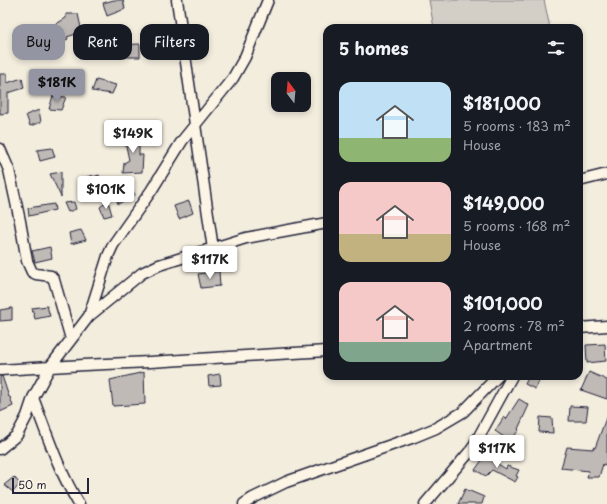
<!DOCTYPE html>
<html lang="en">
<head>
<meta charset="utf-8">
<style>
  :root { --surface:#171b24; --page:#242831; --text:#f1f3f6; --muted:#9ea1a6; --accent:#9495a2 }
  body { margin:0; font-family:"Playpen Sans",sans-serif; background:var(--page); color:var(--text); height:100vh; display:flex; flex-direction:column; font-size:15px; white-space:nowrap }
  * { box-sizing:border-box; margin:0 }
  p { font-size:13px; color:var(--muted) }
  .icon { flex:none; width:22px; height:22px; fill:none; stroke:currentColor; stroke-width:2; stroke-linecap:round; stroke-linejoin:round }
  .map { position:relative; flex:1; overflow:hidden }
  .sheet { position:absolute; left:323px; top:24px; width:260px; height:356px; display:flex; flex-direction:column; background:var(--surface); border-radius:12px; box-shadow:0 2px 6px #0003 }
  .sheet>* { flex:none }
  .guide { position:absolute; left:12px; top:24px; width:251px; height:36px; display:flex; gap:8px }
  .needle { width:26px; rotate:344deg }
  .tools { position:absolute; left:271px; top:72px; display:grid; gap:8px }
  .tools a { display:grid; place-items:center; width:40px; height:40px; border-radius:8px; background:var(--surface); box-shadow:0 2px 6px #0003; font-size:20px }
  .scale { position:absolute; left:12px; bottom:10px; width:77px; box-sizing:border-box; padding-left:4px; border:2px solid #22223b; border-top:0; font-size:11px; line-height:14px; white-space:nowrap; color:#22223b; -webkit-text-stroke:3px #fcf5e5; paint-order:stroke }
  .price { position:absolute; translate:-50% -34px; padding:0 9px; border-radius:4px; background:#fff; color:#222; font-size:13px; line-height:26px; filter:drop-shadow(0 1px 2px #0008) }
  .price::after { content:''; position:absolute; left:50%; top:24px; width:12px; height:9px; margin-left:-6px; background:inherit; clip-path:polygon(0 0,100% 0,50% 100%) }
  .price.selected { background:var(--accent); color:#111 }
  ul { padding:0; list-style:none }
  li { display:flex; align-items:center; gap:12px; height:100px; padding:0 16px }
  li span { display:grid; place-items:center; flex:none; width:112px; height:80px; border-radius:12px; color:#555 }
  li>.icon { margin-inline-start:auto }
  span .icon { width:48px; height:48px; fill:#fffc; stroke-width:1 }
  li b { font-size:17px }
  h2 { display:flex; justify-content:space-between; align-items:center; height:48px; padding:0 16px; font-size:17px }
  .pill { padding:0 14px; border-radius:12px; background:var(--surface); box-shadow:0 2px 6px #0003; font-size:14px; line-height:36px }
  .pill.selected { background:var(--accent); color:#111 }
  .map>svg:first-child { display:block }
  .green { fill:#d4cfc6; stroke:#7b7880 }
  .building { fill:#bfbab6; stroke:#22223b }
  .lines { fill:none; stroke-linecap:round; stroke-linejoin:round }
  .minor-casing { stroke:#22223b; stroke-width:13 }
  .minor { stroke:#fcf5e5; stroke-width:10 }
</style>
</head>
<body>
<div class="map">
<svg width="607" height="504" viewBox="0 0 607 504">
  <rect width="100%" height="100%" fill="#f3edde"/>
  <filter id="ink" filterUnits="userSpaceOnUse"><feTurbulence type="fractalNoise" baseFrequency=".025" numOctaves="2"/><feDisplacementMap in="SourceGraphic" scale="8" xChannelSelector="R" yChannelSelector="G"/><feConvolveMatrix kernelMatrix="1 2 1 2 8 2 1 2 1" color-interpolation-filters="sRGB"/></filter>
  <g filter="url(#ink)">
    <path class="green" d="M429 0H544L550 28H434Z"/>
    <path class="building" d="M114 0H123L125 9 107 16 103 3Z
      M66 14H78L82 32 67 37 68 39 47 48 48 50 35 54 31 37 47 32 46 30 66 18Z
      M140 44V57H117V45Z
      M0 74H7V83L22 78 24 88 8 93V113L0 114Z
      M96 80 116 85 112 94 92 91Z
      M53 96 66 97 61 110 49 109Z
      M39 110 41 122 30 126 26 115Z
      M155 125 156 137 143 138V126Z
      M126 132H139V155H143L142 172 123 173 124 163 129 160 126 146Z
      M52 148 55 157 40 161 37 150Z
      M61 172V197L50 174Z
      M92 175 93 177 99 175 103 184 87 186 85 178Z
      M131 186 135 195 118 204 115 191Z
      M108 201 112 215 104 217 100 207Z
      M189 201 193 213 179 219 174 206Z
      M74 202 76 209 68 212 64 203Z
      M54 204 55 210 29 216 28 208Z
      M81 230 86 240 71 244 69 233Z
      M50 247 52 258 35 262 32 251Z
      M219 271 220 286 201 288 198 274Z
      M47 306 50 316 35 319 32 308Z
      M12 308V320L0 321V310Z
      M605 344 606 361 587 363 586 345Z
      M144 372 145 404 113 406 110 380Z
      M589 372 607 380V399L581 390Z
      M220 374 221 385 209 386 208 376Z
      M0 376H2L9 397H10L13 406 0 412Z
      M529 376H542L535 389 525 384Z
      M519 399 529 405 518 429 519 430 510 441 495 431 504 417 506 419Z
      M570 406 588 407 586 421H569Z
      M540 417 552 418 553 433 539 432Z
      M606 418H607V460L605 465 603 464 599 477H587L589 471 561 468 567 447 593 449V447L595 448Z
      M485 456 506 469 507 466 519 470 516 476 518 477 515 482 492 470 486 476 475 470Z
      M14 477 20 484 13 492 4 485Z
      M465 489 484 497 482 504H458Z"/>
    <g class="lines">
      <defs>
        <path id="minor" d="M177 0 213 249
          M0 149 9 170 20 221 27 261 32 272 36 274 51 276 54 280 71 339
          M579 181 607 174
          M89 316 142 273 159 265 246 238 327 223
          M579 328 607 326
          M0 370 84 365 150 362 327 351
          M33 398C47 434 59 472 79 504
          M0 449 17 435 27 416 33 398 50 367 89 316 108 256 113 245 151 191 182 141 233 78 245 57 268 0
          M244 504 253 498 286 482 414 437 436 428 463 412 498 376
          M425 504 472 449 512 376"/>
      </defs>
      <use href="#minor" class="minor-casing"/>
      <use href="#minor" class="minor"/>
    </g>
  </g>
</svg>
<div class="tools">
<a><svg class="needle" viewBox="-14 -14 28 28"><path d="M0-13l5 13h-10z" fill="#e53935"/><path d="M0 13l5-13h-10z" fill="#9ea1a6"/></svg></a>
</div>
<div class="scale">50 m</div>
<b class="price selected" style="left:57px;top:103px">$181K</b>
<b class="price" style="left:133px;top:154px">$149K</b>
<b class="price" style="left:106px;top:210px">$101K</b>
<b class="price" style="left:210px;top:280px">$117K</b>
<b class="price" style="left:497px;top:469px">$117K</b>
<div class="guide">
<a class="pill selected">Buy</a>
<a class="pill">Rent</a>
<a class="pill">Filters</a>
</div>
<section class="sheet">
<h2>5 homes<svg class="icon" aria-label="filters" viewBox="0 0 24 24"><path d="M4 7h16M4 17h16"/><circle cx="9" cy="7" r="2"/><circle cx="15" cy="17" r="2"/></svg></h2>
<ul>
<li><span style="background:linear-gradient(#bfe0f5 70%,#8fb573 0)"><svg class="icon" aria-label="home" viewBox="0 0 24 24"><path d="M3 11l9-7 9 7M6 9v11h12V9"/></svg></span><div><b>$181,000</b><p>5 rooms · 183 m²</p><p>House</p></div></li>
<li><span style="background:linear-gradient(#f6c9c9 65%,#c2b280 0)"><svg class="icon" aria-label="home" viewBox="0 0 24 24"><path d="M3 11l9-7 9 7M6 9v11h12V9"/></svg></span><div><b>$149,000</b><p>5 rooms · 168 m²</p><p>House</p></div></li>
<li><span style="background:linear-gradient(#f6c9c9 75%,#7fa58c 0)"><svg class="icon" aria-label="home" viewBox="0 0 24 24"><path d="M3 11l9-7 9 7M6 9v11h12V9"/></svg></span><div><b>$101,000</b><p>2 rooms · 78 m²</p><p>Apartment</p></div></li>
</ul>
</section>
</div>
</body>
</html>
